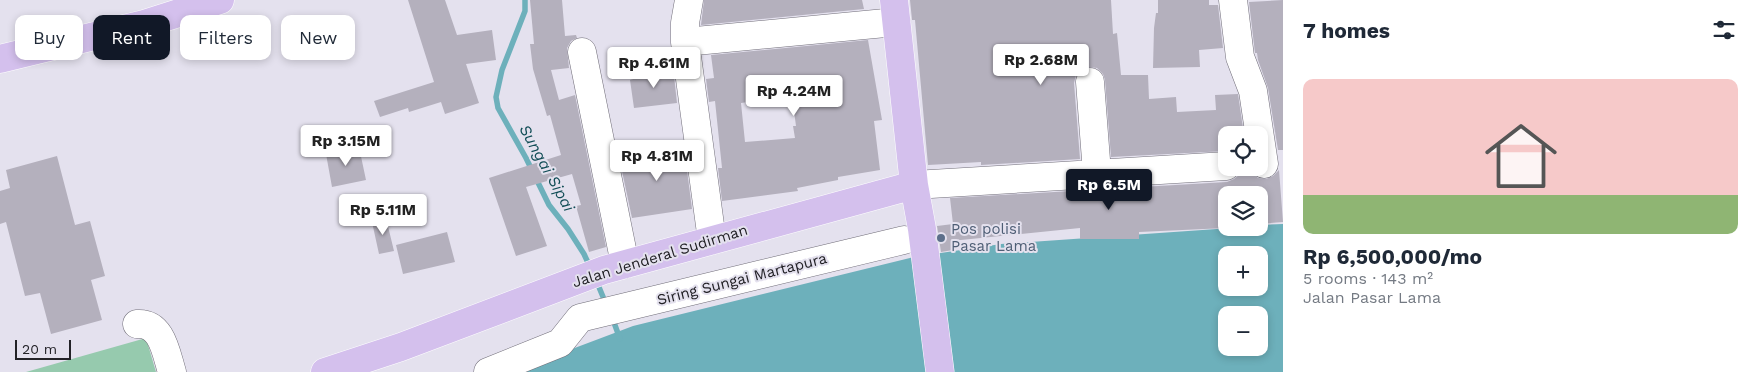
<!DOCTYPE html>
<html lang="en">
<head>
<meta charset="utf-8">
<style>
  :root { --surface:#fff; --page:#f6f6f7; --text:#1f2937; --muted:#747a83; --line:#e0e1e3; --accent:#111827 }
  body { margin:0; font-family:"Work Sans",sans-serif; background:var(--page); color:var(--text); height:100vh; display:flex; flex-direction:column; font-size:19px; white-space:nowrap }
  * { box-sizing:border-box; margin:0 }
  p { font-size:16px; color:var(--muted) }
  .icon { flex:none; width:28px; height:28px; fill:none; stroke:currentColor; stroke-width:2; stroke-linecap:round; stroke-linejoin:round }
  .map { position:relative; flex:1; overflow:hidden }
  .panel { display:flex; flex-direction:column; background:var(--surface); width:475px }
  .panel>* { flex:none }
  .top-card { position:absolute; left:15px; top:15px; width:475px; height:45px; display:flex; gap:10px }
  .controls { position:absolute; left:1218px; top:126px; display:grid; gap:10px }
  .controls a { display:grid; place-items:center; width:50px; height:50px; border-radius:10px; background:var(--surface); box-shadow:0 2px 8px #0003; font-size:25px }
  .scale { position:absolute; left:15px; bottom:12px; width:56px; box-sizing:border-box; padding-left:5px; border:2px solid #232227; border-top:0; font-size:14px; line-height:18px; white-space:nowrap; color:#232227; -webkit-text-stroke:4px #e4e1ee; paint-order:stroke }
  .price { position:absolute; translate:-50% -42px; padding:0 11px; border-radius:5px; background:#fff; color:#222; font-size:16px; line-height:32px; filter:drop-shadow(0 1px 2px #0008) }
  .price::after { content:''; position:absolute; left:50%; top:30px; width:15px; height:11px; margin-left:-8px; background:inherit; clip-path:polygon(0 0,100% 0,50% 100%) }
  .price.on { background:var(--accent); color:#fff }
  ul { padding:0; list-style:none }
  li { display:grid; align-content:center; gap:10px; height:265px; padding:0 20px }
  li+li { border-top:1px solid var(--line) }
  li span { display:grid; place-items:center; height:155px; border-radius:10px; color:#555 }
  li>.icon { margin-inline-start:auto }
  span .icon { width:90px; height:90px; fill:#fffc; stroke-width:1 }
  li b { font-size:21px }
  h2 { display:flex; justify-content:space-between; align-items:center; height:60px; padding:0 20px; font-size:21px }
  .pill { padding:0 18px; border-radius:10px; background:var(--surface); box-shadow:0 2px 8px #0003; font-size:18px; line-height:45px }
  .pill.on { background:var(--accent); color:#fff }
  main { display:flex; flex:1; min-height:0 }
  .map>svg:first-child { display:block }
  .green { fill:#96caae }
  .water { fill:#6db0bb; fill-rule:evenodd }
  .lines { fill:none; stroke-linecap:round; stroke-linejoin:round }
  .stream { stroke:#6db0bb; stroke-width:5.5 }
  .building { fill:#b4b0bd; fill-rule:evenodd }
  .minor-casing { stroke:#716e79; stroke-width:29 }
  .major-casing { stroke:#fff; stroke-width:29 }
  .minor { stroke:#fff; stroke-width:28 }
  .major { stroke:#d4c0ed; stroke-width:28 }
  .service-dot { fill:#5c6f8a; stroke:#e4e1ee; stroke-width:2 }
  .labels { text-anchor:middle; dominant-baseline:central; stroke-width:4; stroke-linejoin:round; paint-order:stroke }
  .service-label { font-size:15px; fill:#4e5e75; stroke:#e4e1ee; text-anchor:start }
  .street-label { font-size:15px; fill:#232227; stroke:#e4e1ee }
  .water-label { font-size:16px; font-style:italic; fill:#104c55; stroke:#e4e1ee }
</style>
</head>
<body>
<main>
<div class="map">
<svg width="1283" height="372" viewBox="0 0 1283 372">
  <rect width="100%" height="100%" fill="#e4e1ee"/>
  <path class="green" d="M146 338 156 372H26Z"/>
  <path class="water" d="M1283 224V372H511L633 326 914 257 1001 244 1231 228H1259V225ZM1226 255H1259V288H1226ZM1226 315H1259V348H1226Z"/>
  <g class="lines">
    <path class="stream" d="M525 0V11L502 70 496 97 498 108 526 158 549 205 568 229 584 254 590 267
      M596 280 606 304
      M612 317 620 339"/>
  </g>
  <path class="building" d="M408 0H445L457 35 492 30 496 60 466 64 479 103 445 114 441 102 409 112 408 108 380 117 374 101 434 82Z
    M530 0H562L565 36 576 35 577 38 571 41 567 48 569 68 551 70 559 100 575 95 606 247 589 252 576 206 581 205 572 174 526 187 547 246 516 256 489 178 561 155 550 115 547 116 533 69 530 44H534Z
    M704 0H862L864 9 701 25Z
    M910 0H1111L1113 34 1117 33 1121 75H1148L1149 99 1176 97 1177 112 1216 110 1215 95 1238 94 1244 135H1226V151L1111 157 1105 80 1103 74 1097 68 1088 67 1082 69 1076 75 1074 83 1080 159 981 165V162L928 165 915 20H912Z
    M1158 0H1209V5H1218L1223 48 1199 50 1200 67 1153 68 1154 28 1156 13H1158Z
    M1283 0V150H1278L1268 88 1258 60 1257 53H1255L1249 2Z
    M868 40 882 120 874 121 880 170 838 177V180L797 188 798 191 722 201 718 168H722L715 101 709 102 706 79 714 78 711 55ZM792 96 796 126H793L795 138 745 142 741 103Z
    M673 67 677 103 634 108 630 80Z
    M359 147 366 180 332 187 326 154Z
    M684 147 692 209 632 218 619 157Z
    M57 156 75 225 90 221 105 276 91 280 102 320 51 334 40 293 25 296 6 222 0 224V191L10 188 6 170Z
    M1279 170 1283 222 1259 224V195H1226V228L1139 232V239H1080V228L951 241 953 250 941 252 937 226 953 224 950 198 1227 182 1234 179 1239 175 1252 173 1258 178 1266 179 1273 176Z
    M386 218 394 251 379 254 372 222Z
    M447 232 455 262 403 274 396 245Z"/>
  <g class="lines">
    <defs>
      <path id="minor" d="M689 0 685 23V42L712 240
        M1233 0 1240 57 1253 91 1264 164
        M685 42 896 22
        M582 52 625 264
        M1090 82 1097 173
        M914 185 1226 166
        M137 324C162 322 166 353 172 372
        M488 372 560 343 580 318 904 240"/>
      <path id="major" d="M894 0 914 185 922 229 940 372
        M0 59 144 24 220 0
        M325 372 401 347 604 270 914 185"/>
    </defs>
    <use href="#minor" class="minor-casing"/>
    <use href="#major" class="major-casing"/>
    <use href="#minor" class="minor"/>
    <use href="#major" class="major"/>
  </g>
  <circle class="service-dot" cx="941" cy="238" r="5"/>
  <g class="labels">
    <g class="service-label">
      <text x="951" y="229">Pos polisi<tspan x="951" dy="17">Pasar Lama</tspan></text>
    </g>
    <g class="street-label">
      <text transform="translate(660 256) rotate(-17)">Jalan Jenderal Sudirman</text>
      <text transform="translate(742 279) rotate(-14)">Siring Sungai Martapura</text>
    </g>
    <g class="water-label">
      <text transform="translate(547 168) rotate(61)">Sungai Sipai</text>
    </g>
  </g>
</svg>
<div class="controls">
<a><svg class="icon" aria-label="locate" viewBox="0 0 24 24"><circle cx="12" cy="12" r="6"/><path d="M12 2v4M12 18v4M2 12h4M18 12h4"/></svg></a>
<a><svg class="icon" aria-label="layers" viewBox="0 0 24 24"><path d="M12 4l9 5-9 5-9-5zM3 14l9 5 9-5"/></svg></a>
<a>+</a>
<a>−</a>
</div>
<div class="scale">20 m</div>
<b class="price" style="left:1041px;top:86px">Rp 2.68M</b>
<b class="price" style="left:654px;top:89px">Rp 4.61M</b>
<b class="price" style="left:794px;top:117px">Rp 4.24M</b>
<b class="price" style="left:346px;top:167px">Rp 3.15M</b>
<b class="price" style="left:657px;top:182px">Rp 4.81M</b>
<b class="price on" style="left:1109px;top:211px">Rp 6.5M</b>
<b class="price" style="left:383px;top:236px">Rp 5.11M</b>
<div class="top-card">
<a class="pill">Buy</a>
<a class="pill on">Rent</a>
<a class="pill">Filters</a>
<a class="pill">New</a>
</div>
</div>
<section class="panel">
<h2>7 homes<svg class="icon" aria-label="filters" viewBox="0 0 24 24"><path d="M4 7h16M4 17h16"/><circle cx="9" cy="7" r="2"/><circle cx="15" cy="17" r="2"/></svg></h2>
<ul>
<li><span style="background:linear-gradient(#f6c9c9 75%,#8fb573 0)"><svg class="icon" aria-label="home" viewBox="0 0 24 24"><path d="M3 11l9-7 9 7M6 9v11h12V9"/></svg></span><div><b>Rp 6,500,000/mo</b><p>5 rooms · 143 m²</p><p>Jalan Pasar Lama</p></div></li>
</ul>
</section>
</main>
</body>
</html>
